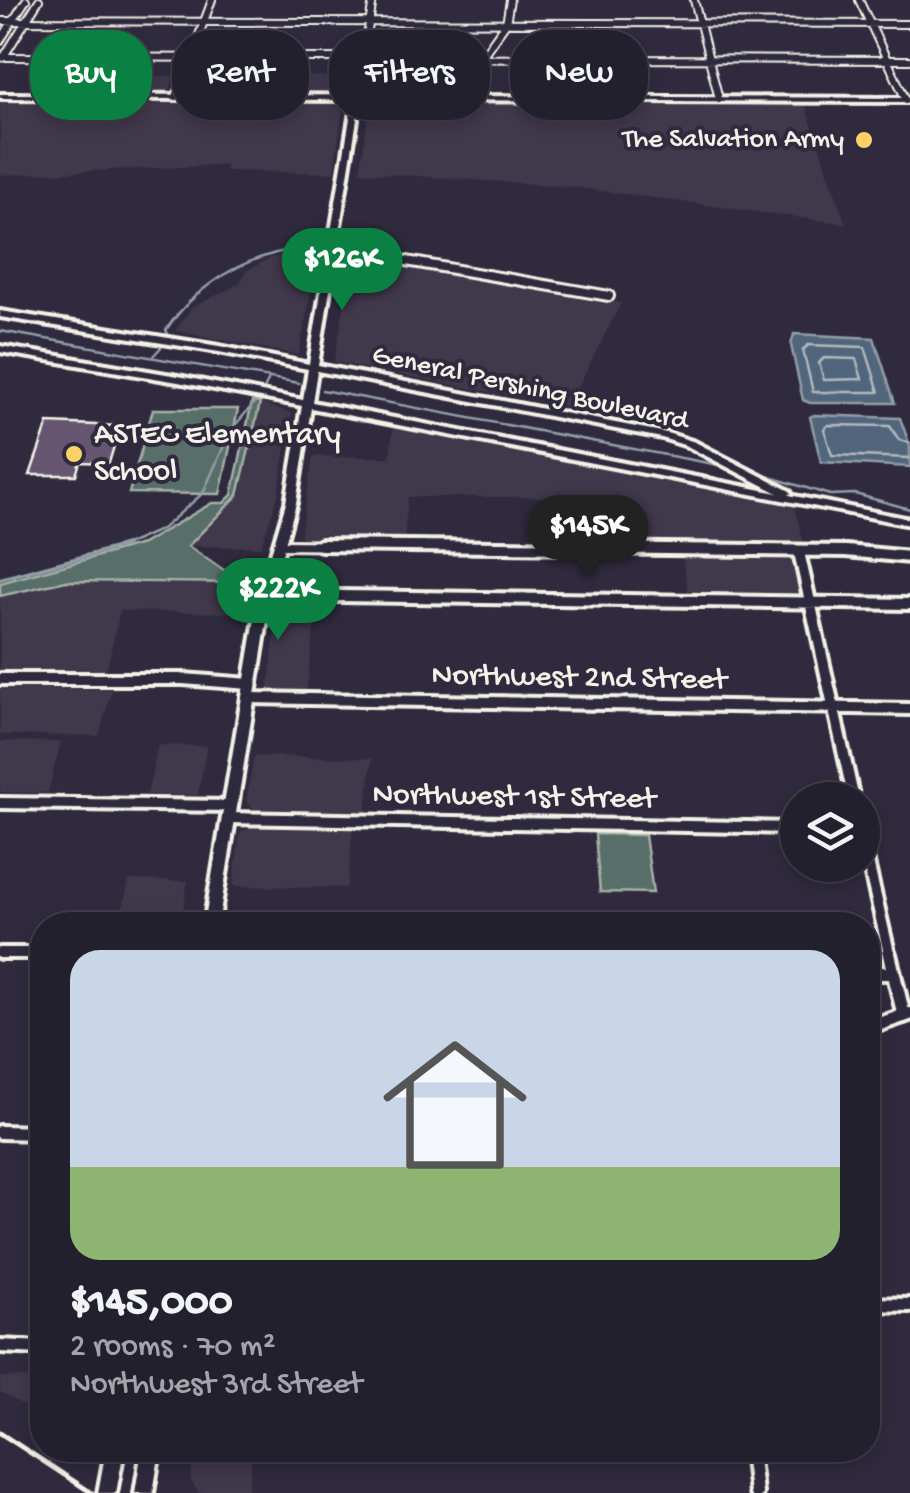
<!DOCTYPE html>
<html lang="en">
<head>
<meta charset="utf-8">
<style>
  :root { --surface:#23202e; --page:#2b2836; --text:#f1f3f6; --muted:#a3a3aa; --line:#403e4a; --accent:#0b8043 }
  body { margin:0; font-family:"Gochi Hand",sans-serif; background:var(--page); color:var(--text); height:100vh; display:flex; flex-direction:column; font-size:38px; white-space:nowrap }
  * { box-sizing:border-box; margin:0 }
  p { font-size:32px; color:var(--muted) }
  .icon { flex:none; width:55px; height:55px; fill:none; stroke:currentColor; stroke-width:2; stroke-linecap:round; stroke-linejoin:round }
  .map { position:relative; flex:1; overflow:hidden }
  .side { position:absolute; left:30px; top:912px; width:850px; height:550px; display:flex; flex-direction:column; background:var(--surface); border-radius:40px; box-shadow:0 5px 15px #0003,0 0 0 2px var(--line) }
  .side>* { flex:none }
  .top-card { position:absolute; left:30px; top:30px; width:850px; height:90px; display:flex; gap:20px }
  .controls { position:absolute; left:780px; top:782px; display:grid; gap:20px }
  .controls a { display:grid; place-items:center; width:100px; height:100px; border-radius:50%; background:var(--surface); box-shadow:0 5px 15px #0003,0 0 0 2px var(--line); font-size:50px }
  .price { position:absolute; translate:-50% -85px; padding:0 22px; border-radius:35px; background:var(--accent); color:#fff; font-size:32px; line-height:65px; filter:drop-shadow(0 2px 5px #0008) }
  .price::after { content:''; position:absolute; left:50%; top:60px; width:30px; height:22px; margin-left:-15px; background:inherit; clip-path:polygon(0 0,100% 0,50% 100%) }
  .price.current { background:#222; color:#fff }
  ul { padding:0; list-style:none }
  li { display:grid; align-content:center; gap:20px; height:530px; padding:0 40px }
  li+li { border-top:2px solid var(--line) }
  li span { display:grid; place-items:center; height:310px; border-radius:30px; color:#555 }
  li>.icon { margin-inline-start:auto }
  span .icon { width:180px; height:180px; fill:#fffc; stroke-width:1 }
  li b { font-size:42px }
  .chip { padding:0 35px; border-radius:40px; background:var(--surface); box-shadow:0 5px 15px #0003,0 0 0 2px var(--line); font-size:35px; line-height:90px }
  .chip.current { background:var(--accent); color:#fff }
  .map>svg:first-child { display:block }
  .built { fill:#3f374c }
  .green { fill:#596e68; stroke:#a6b0a8; stroke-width:2.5 }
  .water { fill:#51667c; stroke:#929ea7; stroke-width:2.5 }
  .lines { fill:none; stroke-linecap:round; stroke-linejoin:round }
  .shore { stroke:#b3b9bd; stroke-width:2.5 }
  .stream-far1 { stroke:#929ea7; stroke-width:2.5 }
  .stream { stroke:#929ea7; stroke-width:4 }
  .building { fill:#655570; stroke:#f4f1e8; stroke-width:2.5 }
  .minor-far3-casing { stroke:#f4f1e8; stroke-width:10 }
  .minor-far2-casing { stroke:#f4f1e8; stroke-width:14 }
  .minor-far1-casing { stroke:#f4f1e8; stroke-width:18 }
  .minor-casing { stroke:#f4f1e8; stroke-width:20 }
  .major-casing { stroke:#f4f1e8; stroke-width:8 }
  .minor-far3 { stroke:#2f2a3d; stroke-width:6 }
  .minor-far2 { stroke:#2f2a3d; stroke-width:8 }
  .minor-far1 { stroke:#2f2a3d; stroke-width:10 }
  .minor { stroke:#2f2a3d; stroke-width:12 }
  .major { fill:#2f2a3d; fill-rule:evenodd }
  .rail { stroke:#f4f1e8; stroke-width:5 }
  .poi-dot { fill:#ffd166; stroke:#2f2a3d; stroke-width:4 }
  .labels { text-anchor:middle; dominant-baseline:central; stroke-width:8; stroke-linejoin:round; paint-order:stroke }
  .far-poi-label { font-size:28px; fill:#f4f1e8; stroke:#2f2a3d; text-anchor:end }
  .far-street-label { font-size:28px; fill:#f4f1e8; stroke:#2f2a3d }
  .poi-label { font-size:32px; fill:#f4f1e8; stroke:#2f2a3d; text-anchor:start }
  .street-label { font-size:32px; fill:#f4f1e8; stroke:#2f2a3d }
</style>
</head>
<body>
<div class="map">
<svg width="910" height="1493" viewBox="0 0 910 1493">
  <rect width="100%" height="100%" fill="#2f2a3d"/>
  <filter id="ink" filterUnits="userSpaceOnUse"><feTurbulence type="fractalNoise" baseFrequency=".01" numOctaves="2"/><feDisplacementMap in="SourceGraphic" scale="20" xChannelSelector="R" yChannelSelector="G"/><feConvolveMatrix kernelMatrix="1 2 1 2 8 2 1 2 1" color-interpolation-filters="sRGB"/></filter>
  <g filter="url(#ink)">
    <path class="built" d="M424 61H438L437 77H468L455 94 366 92 369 77H422Z
      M273 74 352 78 350 92H184L189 77Z
      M68 76H175L169 93H59Z
      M0 99 344 101 334 173 225 171 226 165 0 175Z
      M370 102 805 104 846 224 572 187 360 172Z
      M299 250 309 251 317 261 299 355 175 331 191 308 240 283 246 271 270 258Z
      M352 256 621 303 568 407 334 362 347 291 344 259Z
      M260 403 292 413 278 495 261 547 187 546 238 495Z
      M393 428 794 506 805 547 615 544 610 499 527 497H408L404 542 306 541 300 536 313 456 390 457Z
      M682 554 790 556 800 596 688 595Z
      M66 581 243 583 238 613 120 611 106 672 0 670V596Z
      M318 601 306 693 268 692 278 605Z
      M0 688 65 689H112L99 736 0 735Z
      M0 741 61 742 48 793 0 792Z
      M158 745 207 746 198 795H147Z
      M254 756 372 758 366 812 255 810 246 801Z
      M259 825 353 828 347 888 233 886 240 832Z
      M129 880 188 881 181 925H119Z
      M0 1377 42 1378V1416L0 1392Z
      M195 1450H253L248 1493H199L190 1480Z"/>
    <path class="green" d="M252 402 260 403 238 495 188 546 243 583 66 581 0 596V583L142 544 212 503H224L232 495Z
      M153 409H238L220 494 129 493Z
      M595 834 645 835 653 893 600 892Z"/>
    <path class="water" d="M794 334 874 338 895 403H810L803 400 791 345Z
      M814 415 900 418 910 446V467L821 462 810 417Z"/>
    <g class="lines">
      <path class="shore" d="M808 345 865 347 879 392H813L803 350Z
        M824 358 856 359 862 379 824 380 819 363Z
        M910 443 899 440 890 426 828 425 824 429 832 455 910 458"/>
      <path class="stream-far1" d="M0 331 299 383
        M169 336 166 330C200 280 252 252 312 247
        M154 355 164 344
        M264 389 269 379
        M322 390 729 467
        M753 472 830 495 855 494 910 509
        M119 548 162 529 203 493 231 430 256 401"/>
      <path class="stream" d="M0 579 126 545"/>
    </g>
    <path class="building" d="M48 423 120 426 109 463 80 462 76 475H30Z"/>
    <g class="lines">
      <defs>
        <path id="minor-far3" d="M694 0 719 99
          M859 0 906 100
          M0 21 910 24
          M0 41 26 0
          M0 57 910 60
          M3 58 39 0
          M176 97 212 0
          M357 97 373 0
          M464 98 481 58 506 23 510 0"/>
        <path id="minor-far2" d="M333 252 366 254 609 296
          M278 545 558 548"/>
        <path id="minor-far1" d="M321 545 846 551 910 557
          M799 552 854 800
          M247 577 268 578
          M265 595 910 604
          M0 679H183L250 684
          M248 698 910 709
          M0 803 231 806
          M229 818 798 828
          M862 837 890 957
          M0 953H42"/>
        <path id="minor" d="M889 954 904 1016
          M868 973H893
          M868 1028 909 1014
          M0 1132 42 1133
          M868 1304 910 1305
          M0 1346 42 1348
          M751 1450 756 1493"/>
        <path id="major" d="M0 94 910 98V102L360 100 318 365 667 433 695 442 790 491 791 493 789 495 910 519V525L311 408 296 503 271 595 218 925H204L259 595 286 503 302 406 178 382 0 352V346L178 376 303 400 308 369 219 352 0 317V311L219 346 309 364 353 100 0 98ZM317 371 662 438 687 446 778 493 312 402Z
          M106 1450H124L116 1493H98Z
          M142 1450H160L153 1493H135Z"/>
      </defs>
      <use href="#minor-far3" class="minor-far3-casing"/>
      <use href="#minor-far2" class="minor-far2-casing"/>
      <use href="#minor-far1" class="minor-far1-casing"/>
      <use href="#minor" class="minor-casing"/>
      <use href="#major" class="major-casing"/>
      <use href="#minor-far3" class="minor-far3"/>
      <use href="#minor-far2" class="minor-far2"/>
      <use href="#minor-far1" class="minor-far1"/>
      <use href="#minor" class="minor"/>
      <use href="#major" class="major"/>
      <path class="rail" d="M0 1433 92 1493"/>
    </g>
  </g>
  <g class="poi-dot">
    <circle cx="864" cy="140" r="10"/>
    <circle cx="74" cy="454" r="10"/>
  </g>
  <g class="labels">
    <g class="far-poi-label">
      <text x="844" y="140">The Salvation Army</text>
    </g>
    <g class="far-street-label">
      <text transform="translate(530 389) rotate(12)">General Pershing Boulevard</text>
    </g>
    <g class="poi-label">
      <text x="94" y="436">ASTEC Elementary<tspan x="94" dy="37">School</tspan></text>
    </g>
    <g class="street-label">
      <text transform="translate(579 679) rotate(1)">Northwest 2nd Street</text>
      <text transform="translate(514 798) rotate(1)">Northwest 1st Street</text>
    </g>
  </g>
</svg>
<div class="controls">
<a><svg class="icon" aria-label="layers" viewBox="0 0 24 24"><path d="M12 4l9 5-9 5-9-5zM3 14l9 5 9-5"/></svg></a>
</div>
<b class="price" style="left:342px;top:313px">$126K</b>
<b class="price current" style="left:588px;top:580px">$145K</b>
<b class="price" style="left:278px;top:643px">$222K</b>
<div class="top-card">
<a class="chip current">Buy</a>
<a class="chip">Rent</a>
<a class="chip">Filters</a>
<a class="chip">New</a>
</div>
<section class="side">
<ul>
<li><span style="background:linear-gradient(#c9d6e8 70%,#8fb573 0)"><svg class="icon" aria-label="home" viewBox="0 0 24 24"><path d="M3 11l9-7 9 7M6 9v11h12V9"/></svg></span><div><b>$145,000</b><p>2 rooms · 70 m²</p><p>Northwest 3rd Street</p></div></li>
</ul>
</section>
</div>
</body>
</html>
